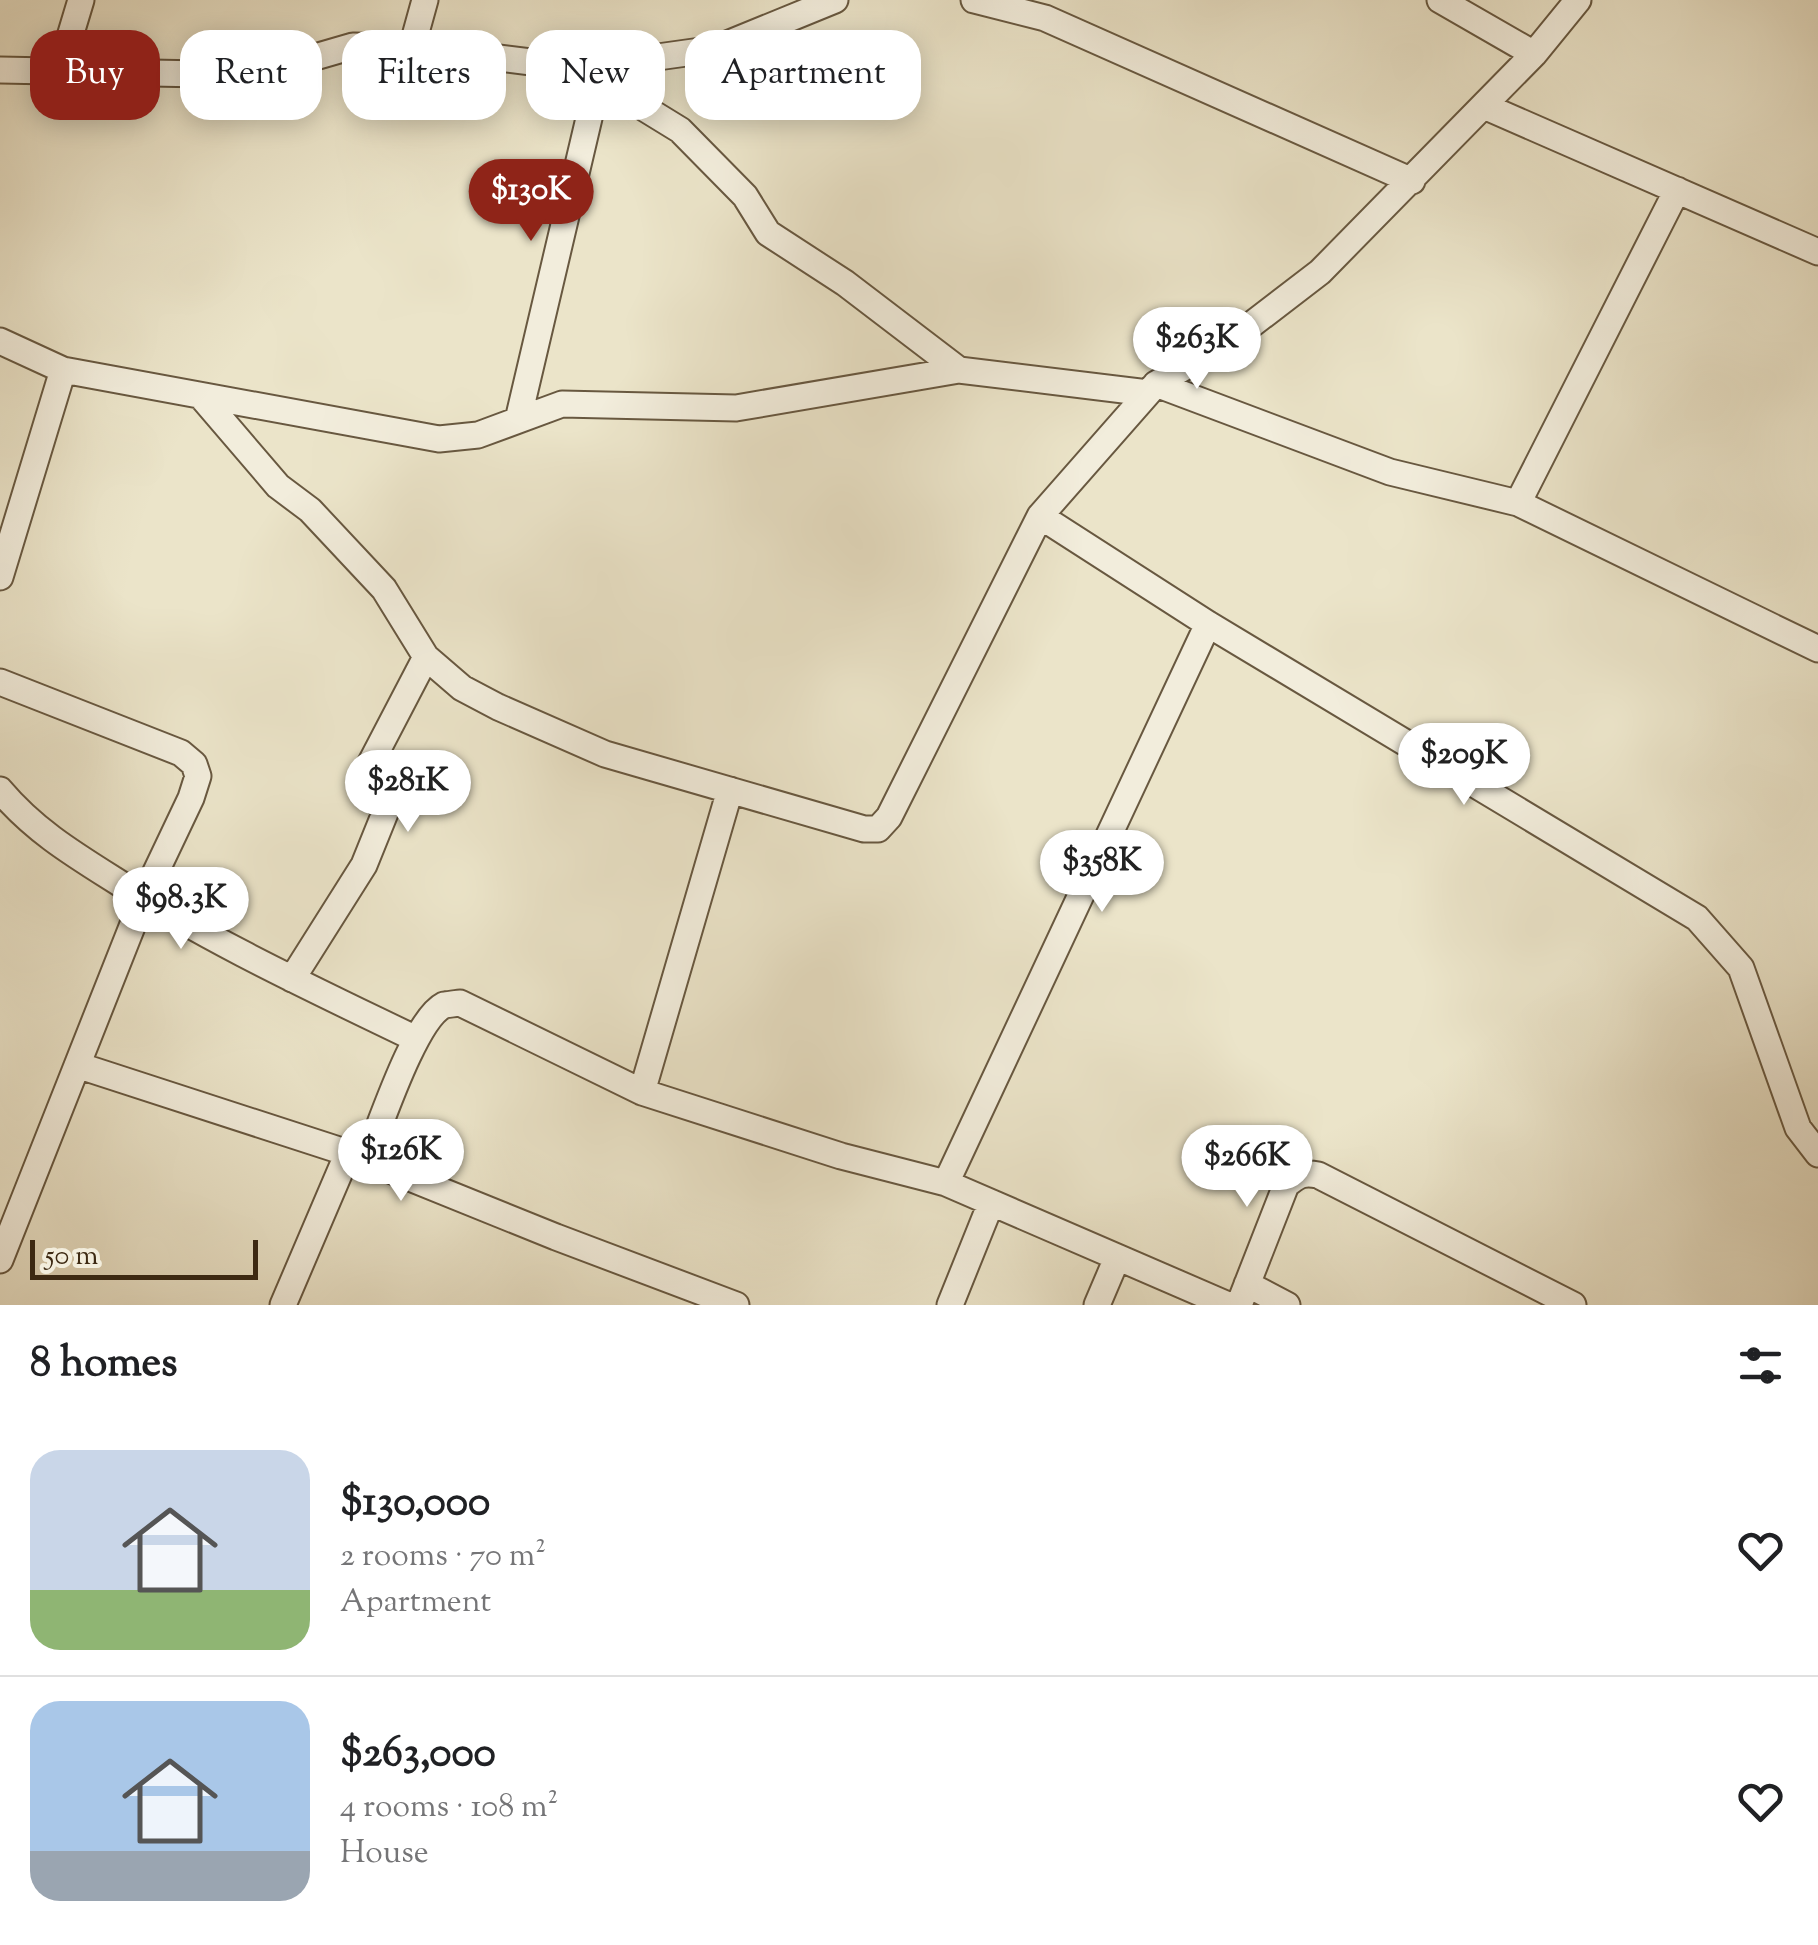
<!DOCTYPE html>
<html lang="en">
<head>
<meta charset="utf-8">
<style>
  :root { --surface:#fff; --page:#f6f6f6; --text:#202124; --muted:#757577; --line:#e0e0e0; --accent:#8f2418 }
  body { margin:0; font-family:"Sorts Mill Goudy",serif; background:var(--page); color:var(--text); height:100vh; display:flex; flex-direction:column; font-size:38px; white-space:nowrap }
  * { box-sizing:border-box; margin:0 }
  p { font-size:32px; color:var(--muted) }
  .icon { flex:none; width:55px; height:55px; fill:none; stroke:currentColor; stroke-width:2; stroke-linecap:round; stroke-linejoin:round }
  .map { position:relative; height:1305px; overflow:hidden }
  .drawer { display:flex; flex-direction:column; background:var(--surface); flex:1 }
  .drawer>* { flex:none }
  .banner { position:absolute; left:30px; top:30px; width:1000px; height:90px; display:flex; gap:20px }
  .scale { position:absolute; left:30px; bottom:25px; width:228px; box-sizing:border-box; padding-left:10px; border:5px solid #3d2912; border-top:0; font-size:28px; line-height:35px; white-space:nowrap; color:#3d2912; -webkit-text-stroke:8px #f2eddc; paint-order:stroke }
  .price { position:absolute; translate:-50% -85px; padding:0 22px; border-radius:35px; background:#fff; color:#222; font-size:32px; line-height:65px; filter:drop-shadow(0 2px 5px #0008) }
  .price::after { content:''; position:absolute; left:50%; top:60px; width:30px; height:22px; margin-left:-15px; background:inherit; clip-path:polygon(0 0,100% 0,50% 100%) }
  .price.selected { background:var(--accent); color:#fff }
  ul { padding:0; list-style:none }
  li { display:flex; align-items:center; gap:30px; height:250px; padding:0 30px }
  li+li { border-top:2px solid var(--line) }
  li span { display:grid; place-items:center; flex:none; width:280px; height:200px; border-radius:30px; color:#555 }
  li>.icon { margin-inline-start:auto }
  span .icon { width:120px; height:120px; fill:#fffc; stroke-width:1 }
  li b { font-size:42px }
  h2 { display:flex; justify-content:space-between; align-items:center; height:120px; padding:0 30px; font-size:42px }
  .chip { padding:0 35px; border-radius:30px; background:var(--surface); box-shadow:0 5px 25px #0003; font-size:35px; line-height:90px }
  .chip.selected { background:var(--accent); color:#fff }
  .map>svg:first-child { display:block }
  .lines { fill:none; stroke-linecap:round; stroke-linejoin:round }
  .street-casing { stroke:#685840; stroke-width:29 }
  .street { stroke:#f2eddc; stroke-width:25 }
</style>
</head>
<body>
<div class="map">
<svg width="1818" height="1305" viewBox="0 0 1818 1305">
  <rect width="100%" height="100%" fill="#ebe4c9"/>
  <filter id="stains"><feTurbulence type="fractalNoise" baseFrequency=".002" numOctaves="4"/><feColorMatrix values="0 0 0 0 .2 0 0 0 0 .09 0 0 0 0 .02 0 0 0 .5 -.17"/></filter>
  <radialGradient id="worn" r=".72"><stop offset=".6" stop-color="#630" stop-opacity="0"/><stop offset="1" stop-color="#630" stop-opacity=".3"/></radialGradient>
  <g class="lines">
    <defs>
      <path id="street" d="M974 0 1045 18 1412 181
        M1440 0 1534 54
        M412 47 425 0
        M579 68 680 130 745 196 768 233 845 283 959 370
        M0 70 253 75 353 46 412 47 579 68 715 49 835 0
        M59 73 81 0
        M1484 106 1818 252
        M0 341 63 370 439 439 478 435 562 404 736 408 959 370 1148 393
        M1156 384 1390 472 1518 503 1818 649
        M201 396 278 486 310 510 384 589 426 657 462 688 498 707 605 754 864 829H878L889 817 1040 516 1156 384 1234 338 1320 272 1534 54 1578 0
        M518 420 598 80
        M1518 503 1677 190
        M1040 516 1208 624 1697 918 1741 968 1798 1128 1818 1154
        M0 577 63 370
        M0 682 181 753 194 764 198 776 191 798 143 899 0 1260
        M0 790C33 829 70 852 113 879 209 941 313 989 416 1039
        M292 979 364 865 385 813 367 783 366 772 426 657
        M80 1066 348 1153 556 1237 736 1305
        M642 1092 730 790
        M366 1160C380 1127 414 1020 444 1005 445 1005 459 1003 460 1003L642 1092 841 1156 946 1183 1228 1305
        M946 1183 1208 624
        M1247 1284 1287 1305
        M283 1305 348 1153
        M950 1305 991 1203
        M1097 1305 1117 1258
        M1239 1305 1286 1185C1298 1175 1303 1172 1318 1175L1573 1305"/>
    </defs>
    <use href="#street" class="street-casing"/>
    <use href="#street" class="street"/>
  </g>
  <rect width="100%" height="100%" filter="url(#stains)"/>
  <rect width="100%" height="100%" fill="url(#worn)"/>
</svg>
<div class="scale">50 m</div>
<b class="price selected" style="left:531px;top:244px">$130K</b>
<b class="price" style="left:1197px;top:392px">$263K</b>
<b class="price" style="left:1464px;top:808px">$209K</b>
<b class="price" style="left:408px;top:835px">$281K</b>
<b class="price" style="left:1102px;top:915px">$358K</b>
<b class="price" style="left:181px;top:952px">$98.3K</b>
<b class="price" style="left:401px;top:1204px">$126K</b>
<b class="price" style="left:1247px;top:1210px">$266K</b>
<div class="banner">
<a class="chip selected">Buy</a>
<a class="chip">Rent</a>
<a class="chip">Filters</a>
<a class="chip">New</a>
<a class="chip">Apartment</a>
</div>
</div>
<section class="drawer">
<h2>8 homes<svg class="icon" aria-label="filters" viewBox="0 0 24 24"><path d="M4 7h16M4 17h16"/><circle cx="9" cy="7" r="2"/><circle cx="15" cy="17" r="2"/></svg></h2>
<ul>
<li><span style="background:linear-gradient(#c9d6e8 70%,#8fb573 0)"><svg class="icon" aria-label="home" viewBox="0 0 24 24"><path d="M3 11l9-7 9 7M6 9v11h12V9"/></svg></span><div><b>$130,000</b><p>2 rooms · 70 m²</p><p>Apartment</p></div><svg class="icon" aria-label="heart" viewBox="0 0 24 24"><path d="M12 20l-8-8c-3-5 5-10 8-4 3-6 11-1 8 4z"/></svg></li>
<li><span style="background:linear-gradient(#a9c7e8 75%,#9aa5b1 0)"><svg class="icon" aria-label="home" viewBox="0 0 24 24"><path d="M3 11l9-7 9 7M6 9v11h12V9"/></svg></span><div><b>$263,000</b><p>4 rooms · 108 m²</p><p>House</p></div><svg class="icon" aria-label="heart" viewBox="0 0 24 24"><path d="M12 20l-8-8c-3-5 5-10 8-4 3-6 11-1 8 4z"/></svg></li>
</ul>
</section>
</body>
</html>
